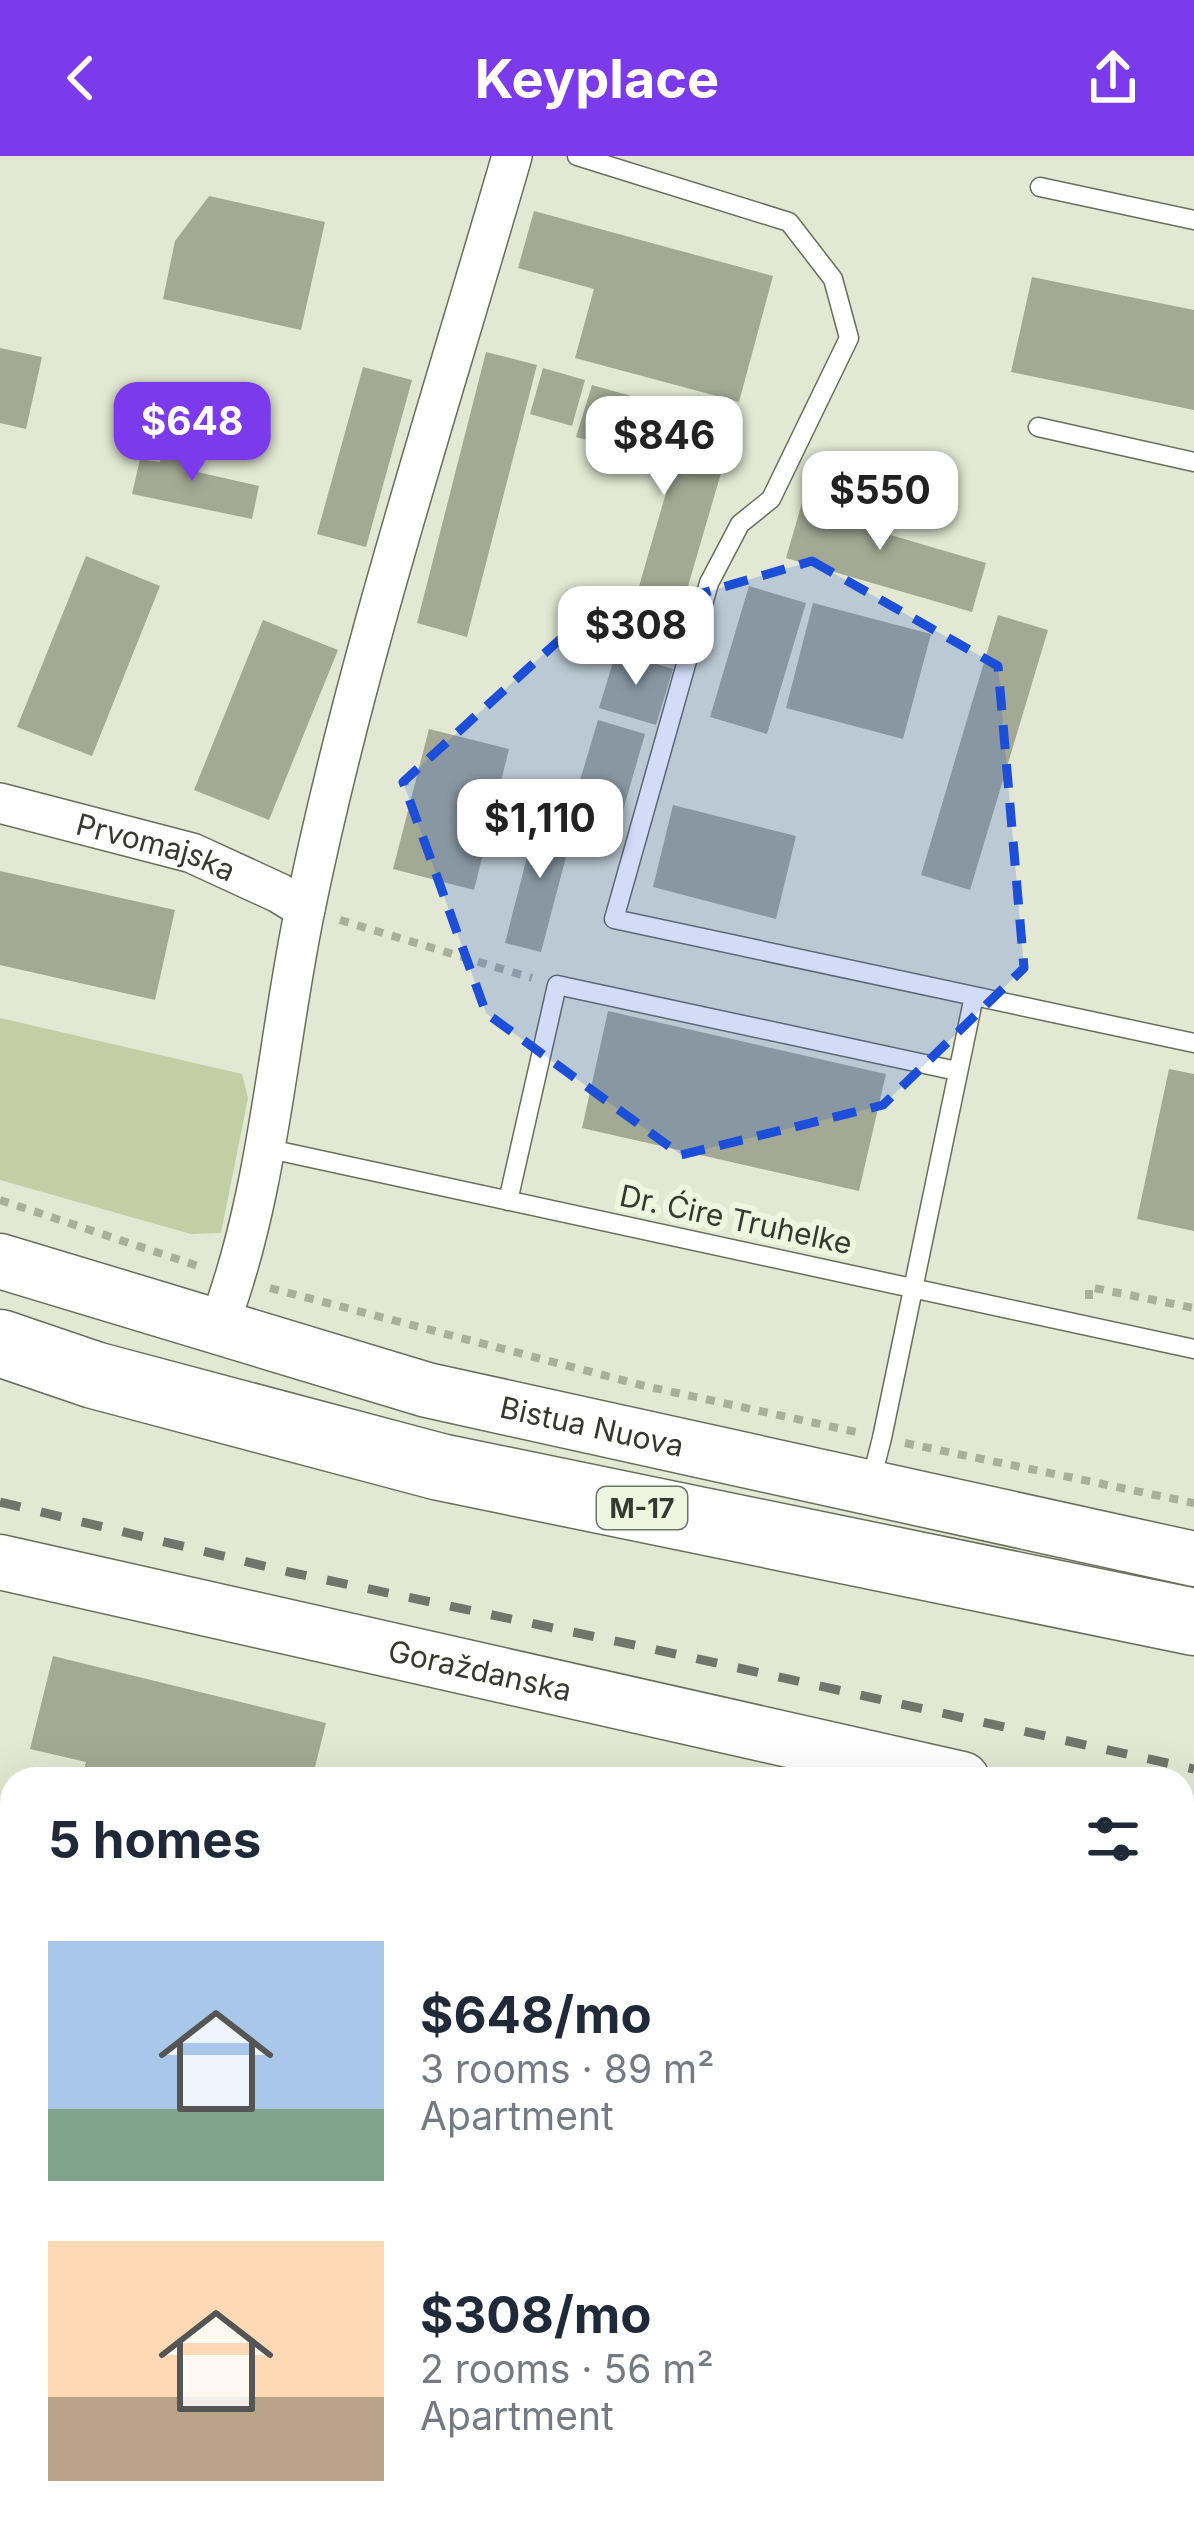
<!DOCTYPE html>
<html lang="en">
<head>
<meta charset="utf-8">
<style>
  :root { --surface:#fff; --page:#f2f2f3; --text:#1f2937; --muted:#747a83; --accent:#7c3aed }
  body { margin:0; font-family:Inter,sans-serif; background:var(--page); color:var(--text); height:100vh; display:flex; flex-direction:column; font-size:45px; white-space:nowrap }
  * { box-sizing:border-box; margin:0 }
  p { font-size:39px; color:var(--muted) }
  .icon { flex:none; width:66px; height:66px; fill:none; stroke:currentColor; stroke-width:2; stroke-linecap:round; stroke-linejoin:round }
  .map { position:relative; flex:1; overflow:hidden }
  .drawer { position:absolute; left:0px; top:1611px; width:1194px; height:771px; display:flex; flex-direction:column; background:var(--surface); border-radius:36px 36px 0 0; box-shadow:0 12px 48px #0002 }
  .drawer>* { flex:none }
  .price { position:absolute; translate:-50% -102px; padding:0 27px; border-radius:24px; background:#fff; color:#222; font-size:39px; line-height:78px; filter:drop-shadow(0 3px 6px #0008) }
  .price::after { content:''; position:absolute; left:50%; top:72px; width:36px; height:27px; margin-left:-18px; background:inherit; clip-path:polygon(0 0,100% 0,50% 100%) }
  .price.current { background:var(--accent); color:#fff }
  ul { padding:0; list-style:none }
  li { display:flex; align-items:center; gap:36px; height:300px; padding:0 48px }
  li span { display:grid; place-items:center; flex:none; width:336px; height:240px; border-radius:0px; color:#555 }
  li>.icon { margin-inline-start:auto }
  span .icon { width:144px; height:144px; fill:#fffc; stroke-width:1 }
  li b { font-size:51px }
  h2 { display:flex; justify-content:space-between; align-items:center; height:144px; padding:0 48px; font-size:51px }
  header { display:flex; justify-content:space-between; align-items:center; height:156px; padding:0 48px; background:var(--accent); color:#fff; font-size:54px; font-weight:700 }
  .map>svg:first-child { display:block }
  .green { fill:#c3cea4 }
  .building { fill:#a3a995 }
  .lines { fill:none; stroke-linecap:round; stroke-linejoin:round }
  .lane-casing { stroke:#696e5b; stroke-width:21 }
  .street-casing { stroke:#696e5b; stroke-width:42 }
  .secondary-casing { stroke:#696e5b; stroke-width:57 }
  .highway-casing { stroke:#696e5b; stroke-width:69 }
  .path { stroke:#aaae9d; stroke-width:8; stroke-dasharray:9 9; stroke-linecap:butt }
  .lane { stroke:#fff; stroke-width:18 }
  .street { stroke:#fff; stroke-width:39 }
  .secondary { stroke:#fff; stroke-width:54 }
  .highway { stroke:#fff; stroke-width:66 }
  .rail { stroke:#727569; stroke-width:9; stroke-dasharray:21 21; stroke-linecap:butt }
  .marked { fill:#1d4ed8; fill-opacity:0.2; stroke:#1d4ed8; stroke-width:9; stroke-dasharray:24 15; stroke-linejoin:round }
  .labels { text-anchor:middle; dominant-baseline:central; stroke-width:12; stroke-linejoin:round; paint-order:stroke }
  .shield { fill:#eff6e0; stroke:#6e7266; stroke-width:3 }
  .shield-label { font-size:27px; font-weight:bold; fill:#373931 }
  .street-label { font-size:30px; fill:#373931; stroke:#eff6e0 }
</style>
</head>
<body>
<header><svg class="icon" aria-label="back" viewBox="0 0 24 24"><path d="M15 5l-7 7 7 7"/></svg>Keyplace<svg class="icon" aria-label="share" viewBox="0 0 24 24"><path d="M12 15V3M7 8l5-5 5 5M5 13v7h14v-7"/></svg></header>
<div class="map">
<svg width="1194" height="2380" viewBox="0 0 1194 2380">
  <rect width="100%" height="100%" fill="#e2e8d3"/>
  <path class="green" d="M0 862 242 918 248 942 221 1077 191 1078 0 1024Z"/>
  <path class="building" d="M209 40 325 66 301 174 163 143 175 85Z
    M534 55 773 120 739 246 575 202 594 133 518 112Z
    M1032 121 1194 154V254L1011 216Z
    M0 192 42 201 26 273 0 267Z
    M486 196 537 209 467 481 417 467Z
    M363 211 412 224 366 391 317 378Z
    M543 212 585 224 572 270 530 258Z
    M592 229 735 269 668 499 623 486 674 309 576 281Z
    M164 285 198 292 193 315 259 330 252 363 132 338 140 303 160 306Z
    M806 333 883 355 877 375 986 407 972 456 786 402Z
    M86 400 160 430 92 600 17 571Z
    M749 430 806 447 767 578 710 561Z
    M813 447 931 478 903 583 786 552Z
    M998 459 1048 474 970 734 921 719Z
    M263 464 338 494 269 664 194 634Z
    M616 496 673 513 656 569 599 552Z
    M598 564 645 578 620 665 572 651Z
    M429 573 509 593 474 734 393 713Z
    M673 649 796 680 776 763 653 731Z
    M539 654 576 663 541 796 505 787Z
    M0 715 175 754 155 844 0 809Z
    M608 855 886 918 859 1035 582 972Z
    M1169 913 1194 918V1075L1137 1063Z
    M53 1500 326 1567 312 1623H101L83 1617 86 1606 30 1593Z
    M3 1665 12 1667V1779L0 1776V1677Z
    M1182 1722 1194 1724V1758L1184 1804Z
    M0 1858 12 1866V1945L0 1937Z
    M1182 1959 1194 1962V2053L1182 2050Z
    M1192 2066H1194V2197L1182 2195V2116Z
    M0 2253 12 2257V2321L0 2317Z
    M100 2370H224L221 2380H128Z
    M820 2370H1114L1112 2380H858Z"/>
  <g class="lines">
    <defs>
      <path id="lane" d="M577 0 789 66 833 123 849 182 771 343 740 368 709 427 614 763 1194 887
        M1040 31 1194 64
        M1038 271 1194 306
        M265 992 1194 1193
        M508 1045 557 829 957 915
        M871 1325 882 1282 974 840
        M0 2195 12 2200
        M405 2370 437 2380
        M255 2380 258 2370"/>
      <g id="street">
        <path id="s1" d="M0 647 192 697 279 737 305 753"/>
        <path d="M218 1171C269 1037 276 893 305 753 357 500 440 249 512 0"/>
        <path d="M0 2085 12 2094"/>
        <path d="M568 2370 589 2380"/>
      </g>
      <g id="secondary">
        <path id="s2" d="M0 1105 427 1234 1194 1403"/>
        <path id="s3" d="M0 1406 962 1623"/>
        <path d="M1182 1674 1194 1676"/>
      </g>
      <path id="highway" d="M0 1187 94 1219 440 1311 1194 1466"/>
    </defs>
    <use href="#lane" class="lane-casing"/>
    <use href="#street" class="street-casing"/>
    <use href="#secondary" class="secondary-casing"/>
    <use href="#highway" class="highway-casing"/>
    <path class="path" d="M340 764 532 822
      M0 1044 204 1112
      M270 1132 645 1230 861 1277
      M1089 1143V1131L1194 1152
      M905 1287 1194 1347"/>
    <use href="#lane" class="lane"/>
    <use href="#street" class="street"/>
    <use href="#secondary" class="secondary"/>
    <use href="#highway" class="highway"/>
    <path class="rail" d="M0 1346 289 1416 653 1493 1194 1613"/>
  </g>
  <path class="marked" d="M812 405 998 510 1024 812 883 949 681 999 486 857 403 626 567 477Z"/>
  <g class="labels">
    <rect class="shield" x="597" y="1331" width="90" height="42" rx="9"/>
    <g class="shield-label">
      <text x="642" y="1352">M-17</text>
    </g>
    <g class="street-label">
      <text stroke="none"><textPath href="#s1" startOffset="162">Prvomajska</textPath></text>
      <text transform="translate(736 1063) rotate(12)">Dr. Ćire Truhelke</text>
      <text stroke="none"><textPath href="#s2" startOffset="615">Bistua Nuova</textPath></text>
      <text stroke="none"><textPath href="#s3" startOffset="492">Goraždanska</textPath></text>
    </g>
  </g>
</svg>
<b class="price current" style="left:192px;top:328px">$648</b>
<b class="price" style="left:664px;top:342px">$846</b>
<b class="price" style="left:880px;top:397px">$550</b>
<b class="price" style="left:636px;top:532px">$308</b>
<b class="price" style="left:540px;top:725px">$1,110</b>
<section class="drawer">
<h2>5 homes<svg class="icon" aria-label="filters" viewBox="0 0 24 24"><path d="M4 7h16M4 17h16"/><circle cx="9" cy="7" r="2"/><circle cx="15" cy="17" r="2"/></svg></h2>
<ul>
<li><span style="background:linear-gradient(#a9c7e8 70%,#7fa58c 0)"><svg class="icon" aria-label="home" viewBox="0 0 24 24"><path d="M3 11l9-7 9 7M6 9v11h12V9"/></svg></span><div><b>$648/mo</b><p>3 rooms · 89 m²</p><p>Apartment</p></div></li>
<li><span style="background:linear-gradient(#ffd9b3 65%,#b9a48a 0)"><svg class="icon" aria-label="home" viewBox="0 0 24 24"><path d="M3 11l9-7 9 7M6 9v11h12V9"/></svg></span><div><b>$308/mo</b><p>2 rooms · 56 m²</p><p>Apartment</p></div></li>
</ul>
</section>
</div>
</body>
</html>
